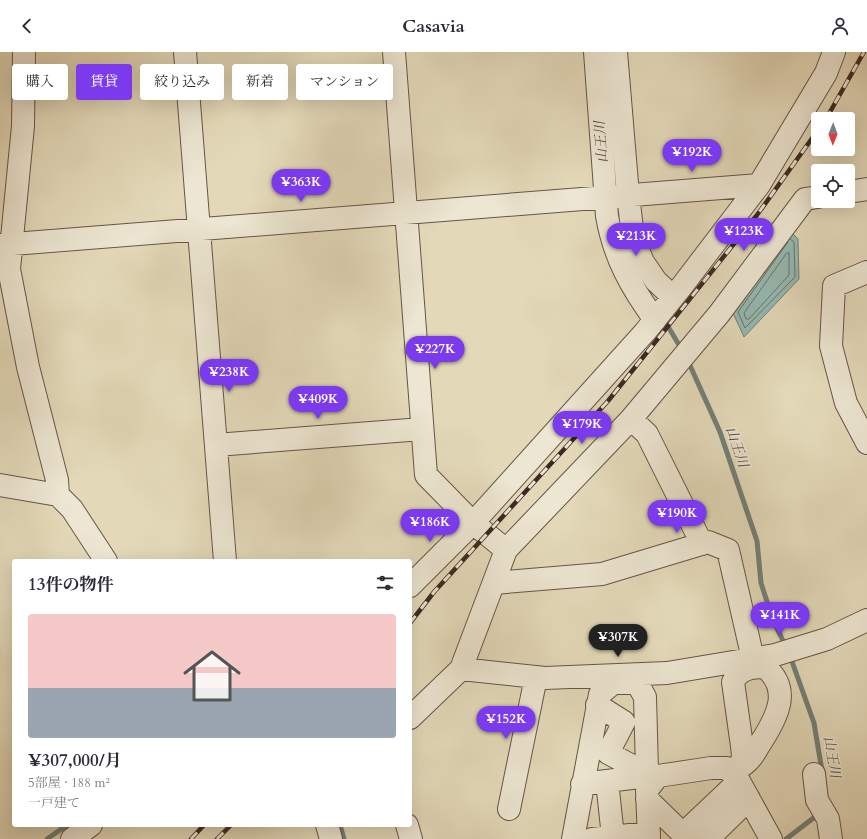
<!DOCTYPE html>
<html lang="ja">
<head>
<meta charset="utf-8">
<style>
  :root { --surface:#fff; --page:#f7f7f7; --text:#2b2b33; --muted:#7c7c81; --accent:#7c3aed }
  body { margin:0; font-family:Cardo,"Noto Serif JP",serif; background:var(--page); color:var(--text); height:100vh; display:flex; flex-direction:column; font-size:15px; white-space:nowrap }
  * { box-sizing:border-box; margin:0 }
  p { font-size:13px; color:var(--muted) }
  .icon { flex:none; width:22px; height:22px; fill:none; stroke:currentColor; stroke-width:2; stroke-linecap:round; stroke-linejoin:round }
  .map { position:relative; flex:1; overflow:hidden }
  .details { position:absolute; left:12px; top:507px; width:400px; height:268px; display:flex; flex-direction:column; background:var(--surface); border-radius:4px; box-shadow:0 4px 16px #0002 }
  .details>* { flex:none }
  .hud { position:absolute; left:12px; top:12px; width:400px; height:36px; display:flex; gap:8px }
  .needle { width:26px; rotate:181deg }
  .controls { position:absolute; left:811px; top:60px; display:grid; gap:8px }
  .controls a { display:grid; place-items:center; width:44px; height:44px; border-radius:4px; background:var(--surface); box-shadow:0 4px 16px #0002; font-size:20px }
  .price { position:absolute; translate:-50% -34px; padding:0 9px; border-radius:14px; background:var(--accent); color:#fff; font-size:13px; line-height:26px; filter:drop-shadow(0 1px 2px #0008) }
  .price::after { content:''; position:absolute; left:50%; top:24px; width:12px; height:9px; margin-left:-6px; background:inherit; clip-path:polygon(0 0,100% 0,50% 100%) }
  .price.active { background:#222; color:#fff }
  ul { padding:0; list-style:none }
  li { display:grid; align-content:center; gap:8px; height:212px; padding:0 16px }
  li span { display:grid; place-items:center; height:124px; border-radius:4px; color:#555 }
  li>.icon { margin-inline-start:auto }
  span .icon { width:72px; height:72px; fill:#fffc; stroke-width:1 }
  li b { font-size:17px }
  h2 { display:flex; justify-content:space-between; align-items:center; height:48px; padding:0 16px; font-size:17px }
  .chip { padding:0 14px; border-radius:4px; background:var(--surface); box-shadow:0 4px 16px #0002; font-size:14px; line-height:36px }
  .chip.active { background:var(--accent); color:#fff }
  header { display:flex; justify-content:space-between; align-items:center; height:52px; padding:0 16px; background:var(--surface); font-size:18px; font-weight:800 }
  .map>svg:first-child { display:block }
  .water { fill:#95bab2; stroke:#728078 }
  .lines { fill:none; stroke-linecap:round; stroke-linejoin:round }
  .shore { stroke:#69726a; stroke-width:1 }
  .stream { stroke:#728078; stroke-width:5 }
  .minor-casing { stroke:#665548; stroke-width:24 }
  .minor { stroke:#ede6d2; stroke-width:22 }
  .rail-casing { stroke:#3d2922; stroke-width:4.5 }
  .rail { stroke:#ede6d2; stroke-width:3; stroke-dasharray:9; stroke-linecap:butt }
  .labels { text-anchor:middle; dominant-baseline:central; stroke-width:3; stroke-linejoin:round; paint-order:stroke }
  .water-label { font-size:14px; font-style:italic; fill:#534d46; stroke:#ede6d2 }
</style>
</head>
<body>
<header><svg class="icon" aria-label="back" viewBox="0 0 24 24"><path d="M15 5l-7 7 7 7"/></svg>Casavia<svg class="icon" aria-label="person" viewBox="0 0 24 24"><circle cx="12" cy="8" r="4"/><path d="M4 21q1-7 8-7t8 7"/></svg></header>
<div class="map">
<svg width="867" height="787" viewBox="0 0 867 787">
  <rect width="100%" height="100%" fill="#e3d9b9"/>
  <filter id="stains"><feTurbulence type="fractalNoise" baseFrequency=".005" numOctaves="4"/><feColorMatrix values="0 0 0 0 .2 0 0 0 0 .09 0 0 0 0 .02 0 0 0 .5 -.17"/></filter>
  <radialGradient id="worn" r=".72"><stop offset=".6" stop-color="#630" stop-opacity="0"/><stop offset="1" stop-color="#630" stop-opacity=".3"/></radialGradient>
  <path class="water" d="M790 179 798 187 799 227 744 285 733 261Z"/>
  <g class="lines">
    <path class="shore" d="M788 190 738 260 745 276 795 225 794 190 790 187
      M789 201V223L749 267H746L744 261 786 202Z"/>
    <path class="stream" d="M614 109 616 139
      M617 149 619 170
      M663 266 682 298
      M688 309 720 380 757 489 761 531 773 568 786 595
      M790 604 814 671 822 719
      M340 773 344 787
      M47 787 67 773
      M786 787 820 761"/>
    <defs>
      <path id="minor" d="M24 0 23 74 9 217 28 315 57 428 58 443 72 457 106 509
        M185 0 225 509
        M394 0 426 423 473 471 506 498
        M595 0 607 164C614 205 631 235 655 268
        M616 0 628 143 633 185 643 210 656 229 673 245
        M848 140 867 137
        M0 193 759 133
        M867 220 834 234 831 294 846 351 867 391
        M631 367 647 382 702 492
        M216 393 422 377
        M0 433 58 443
        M494 531 602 522 708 490 728 498 753 607
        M410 534 473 471 645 280 682 234 759 133 826 21 834 0
        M461 617 545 626 667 621 775 603 827 587 867 568
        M597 653 624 670 608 701 636 716 640 725
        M410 666 461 617 506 498 631 367 719 262 805 147 818 145
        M732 721C737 717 745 713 749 708 755 702 758 694 763 687 778 663 791 637 765 615 751 615 739 617 733 630L742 694 743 705 740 715
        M814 722 817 748 828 767 831 787
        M607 729 613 785
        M582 732 640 725 652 730
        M647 747 688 787
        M509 757 536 625
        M327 773 331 787
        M407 773 411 787
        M683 782 739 729
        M72 787 91 773
        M573 787 600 642 613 631H637L645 645 647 719 653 730
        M592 787 649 781
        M649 787 647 738 658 724 711 716H727L739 729 771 787
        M708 787 749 747"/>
    </defs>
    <use href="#minor" class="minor-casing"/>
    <use href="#minor" class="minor"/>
    <defs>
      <path id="rail" d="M826 67 864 0
        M410 571 434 540 608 349 757 163 818 78
        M191 787 204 773
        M217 787 231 773"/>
    </defs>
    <use href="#rail" class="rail-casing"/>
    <use href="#rail" class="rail"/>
  </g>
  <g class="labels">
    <g class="water-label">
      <text transform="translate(601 90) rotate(-94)">山王川</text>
      <text transform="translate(737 395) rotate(71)">山王川</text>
      <text transform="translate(832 705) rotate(80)">山王川</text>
    </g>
  </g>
  <rect width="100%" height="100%" filter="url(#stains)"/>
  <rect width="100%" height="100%" fill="url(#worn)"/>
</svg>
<div class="controls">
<a><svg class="needle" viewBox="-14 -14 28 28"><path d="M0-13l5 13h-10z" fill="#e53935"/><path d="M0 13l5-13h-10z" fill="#7c7c81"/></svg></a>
<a><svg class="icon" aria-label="locate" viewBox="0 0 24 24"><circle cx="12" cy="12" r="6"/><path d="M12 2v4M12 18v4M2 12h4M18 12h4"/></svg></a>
</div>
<b class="price" style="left:692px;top:121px">¥192K</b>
<b class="price" style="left:301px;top:151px">¥363K</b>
<b class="price" style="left:744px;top:200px">¥123K</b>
<b class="price" style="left:636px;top:205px">¥213K</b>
<b class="price" style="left:435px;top:318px">¥227K</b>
<b class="price" style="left:229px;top:341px">¥238K</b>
<b class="price" style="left:318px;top:368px">¥409K</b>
<b class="price" style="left:582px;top:393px">¥179K</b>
<b class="price" style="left:677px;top:482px">¥190K</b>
<b class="price" style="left:430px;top:491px">¥186K</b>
<b class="price" style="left:780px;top:584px">¥141K</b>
<b class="price active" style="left:618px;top:606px">¥307K</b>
<b class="price" style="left:506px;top:688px">¥152K</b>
<div class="hud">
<a class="chip">購入</a>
<a class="chip active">賃貸</a>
<a class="chip">絞り込み</a>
<a class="chip">新着</a>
<a class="chip">マンション</a>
</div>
<section class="details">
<h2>13件の物件<svg class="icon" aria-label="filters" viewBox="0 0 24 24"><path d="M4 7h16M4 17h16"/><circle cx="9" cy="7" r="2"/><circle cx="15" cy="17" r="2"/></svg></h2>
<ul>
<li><span style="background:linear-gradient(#f6c9c9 60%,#9aa5b1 0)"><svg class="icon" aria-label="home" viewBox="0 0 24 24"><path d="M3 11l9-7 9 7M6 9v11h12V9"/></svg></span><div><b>¥307,000/月</b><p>5部屋 · 188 m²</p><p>一戸建て</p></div></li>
</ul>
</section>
</div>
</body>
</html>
